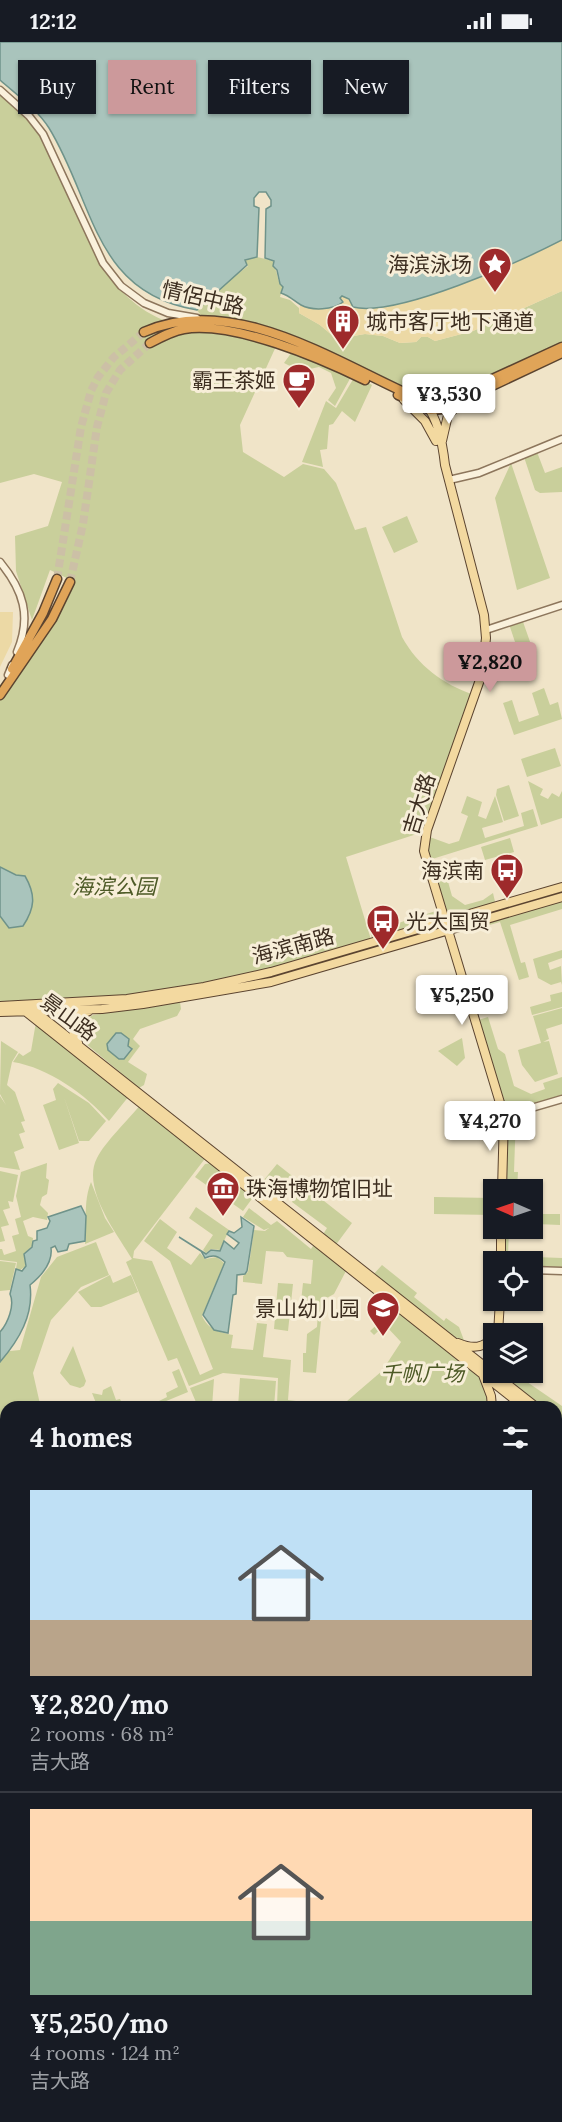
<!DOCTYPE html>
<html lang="en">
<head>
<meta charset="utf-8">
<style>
  :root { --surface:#171b24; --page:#20242c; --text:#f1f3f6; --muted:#9ea1a6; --line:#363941; --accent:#cc999b }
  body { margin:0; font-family:Lora,"Noto Sans SC",serif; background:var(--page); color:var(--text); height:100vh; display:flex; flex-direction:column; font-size:22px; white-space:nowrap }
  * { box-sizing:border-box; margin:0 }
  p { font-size:20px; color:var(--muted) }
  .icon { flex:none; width:33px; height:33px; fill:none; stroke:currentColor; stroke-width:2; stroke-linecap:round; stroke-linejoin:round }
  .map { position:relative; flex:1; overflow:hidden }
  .details { position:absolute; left:0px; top:1359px; width:562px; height:722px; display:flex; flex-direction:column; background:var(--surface); border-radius:18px 18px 0 0; box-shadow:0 2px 4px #0004 }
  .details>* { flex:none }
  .hud { position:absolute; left:18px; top:18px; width:526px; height:54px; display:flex; gap:12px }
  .needle { width:39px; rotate:272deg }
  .controls { position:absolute; left:483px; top:1137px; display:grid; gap:12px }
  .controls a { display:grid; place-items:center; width:60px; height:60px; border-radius:0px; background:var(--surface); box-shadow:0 2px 4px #0004; font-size:30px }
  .price { position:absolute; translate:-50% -51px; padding:0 14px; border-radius:6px; background:#fff; color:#222; font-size:20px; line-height:39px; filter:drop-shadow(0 2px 3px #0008) }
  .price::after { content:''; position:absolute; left:50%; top:36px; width:18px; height:14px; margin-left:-9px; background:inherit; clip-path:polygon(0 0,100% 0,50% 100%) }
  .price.selected { background:var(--accent); color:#111 }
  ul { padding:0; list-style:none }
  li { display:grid; align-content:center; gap:12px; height:318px; padding:0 30px }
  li+li { border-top:2px solid var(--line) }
  li span { display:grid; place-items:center; height:186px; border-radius:0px; color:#555 }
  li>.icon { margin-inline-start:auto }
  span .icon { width:108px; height:108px; fill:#fffc; stroke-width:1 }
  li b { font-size:26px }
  h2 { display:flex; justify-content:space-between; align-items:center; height:72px; padding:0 30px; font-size:26px }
  .pill { padding:0 21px; border-radius:0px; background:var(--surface); box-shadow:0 2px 4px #0004; font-size:21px; line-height:54px }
  .pill.selected { background:var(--accent); color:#111 }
  .status { display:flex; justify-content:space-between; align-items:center; height:42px; padding:0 30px; background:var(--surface); direction:ltr }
  .status svg { height:16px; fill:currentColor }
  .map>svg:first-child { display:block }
  .green { fill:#c9cf9b }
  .sand { fill:#ecd9a5 }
  .water { fill:#a9c4bc; stroke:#6f938a; stroke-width:1.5 }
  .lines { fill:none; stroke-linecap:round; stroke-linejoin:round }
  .highway-tunnel { stroke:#ccc0a6; stroke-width:8; stroke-dasharray:8 4; stroke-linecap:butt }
  .minor-casing { stroke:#8d765c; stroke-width:9 }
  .major-casing { stroke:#5b4430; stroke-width:10 }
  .highway-casing { stroke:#5b4430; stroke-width:11 }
  .minor { stroke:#faf1dc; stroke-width:6 }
  .major { stroke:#f3d9a0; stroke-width:8 }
  .highway { stroke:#e0a458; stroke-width:8 }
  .labels { text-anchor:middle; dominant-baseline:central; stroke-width:6; stroke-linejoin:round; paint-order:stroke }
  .poi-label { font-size:21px; fill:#3d2e20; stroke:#f7eed8; text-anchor:end }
  .street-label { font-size:21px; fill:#3d2e20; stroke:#f7eed8 }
  .park-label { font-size:21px; font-style:italic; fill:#4d5a26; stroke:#f7eed8 }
</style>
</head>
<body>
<div class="status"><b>12:12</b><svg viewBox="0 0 49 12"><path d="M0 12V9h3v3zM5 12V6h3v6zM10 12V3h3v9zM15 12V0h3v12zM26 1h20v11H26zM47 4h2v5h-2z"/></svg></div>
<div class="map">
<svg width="562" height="2080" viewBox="0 0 562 2080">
  <rect width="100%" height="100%" fill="#f0e4c8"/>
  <path class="green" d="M0 53C10 62 23 70 31 80 79 144 82 243 163 278L278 300 240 383 243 410 284 435 303 422 324 427 336 441 355 488 366 485 402 595C418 624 443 642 474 653L426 789 346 815 372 901 271 930 127 957 0 963V653L49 587 75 540 50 528 32 578 16 529 15 494 48 484 62 440 34 432 0 441Z
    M257 215 274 219 273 224C279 230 276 240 283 245L280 255 290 258 299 266V271L320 283 333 294 342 296 365 292 383 294 400 301 416 300 421 295H428L435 299 473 289 562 249V303L470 345 445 354H418L285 296 204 278 197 268 219 246 248 224 245 218Z
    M294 307 352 333 335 364 328 358 336 346 331 331 319 325 300 329 284 321Z
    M355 334 372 343 355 380 342 369 333 382 329 383 327 407 320 408 323 425 302 420 326 359 336 366Z
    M537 410 545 431 562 425V450L540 451 535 448 524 415Z
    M511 421 550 536 517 548 495 456Z
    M407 474 418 500 394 511 382 485Z
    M522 577 535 614 521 618 509 582Z
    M544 646 550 663 558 660 562 677 514 693 503 661 512 658 519 680 539 673 532 651Z
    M555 706 561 724 527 735 521 717Z
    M528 739 543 747 540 753 548 757 552 751 559 755 562 749V776L541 783Z
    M509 743 519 774 504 779 496 753 497 747Z
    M467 754 482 760 478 774 486 777 495 754 503 780 482 786 485 796 524 784 521 771 533 767 538 784 429 818 426 808 427 794 449 802 459 799 468 774 461 771Z
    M510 796 514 810 485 818 481 805Z
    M442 818 452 854 465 863 483 858 493 851 496 864 445 879 429 822Z
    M562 856V867L510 883 521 921 525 920 529 935 519 938 500 880 472 888 470 881Z
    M439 868 442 878 373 899 370 890Z
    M562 908V916L548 921 550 928 561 924 562 943 561 940 551 943 538 936 533 917Z
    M562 950V965L532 973 530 965 551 959 550 953Z
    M180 960 181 967 177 974 140 987 133 997 140 1004 128 1020 147 1032 144 1043 139 1046 79 996C80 984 83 979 93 973Z
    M562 966V982L546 987 549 997 543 1000 549 999 558 1032 535 1040 522 1023 518 1008 541 1001 533 974Z
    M488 975 498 1007 505 1012 514 1044 531 1052 545 1047 543 1041 562 1035V1055L505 1072 475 979Z
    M36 980 129 1054 109 1079C85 1052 49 1026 13 1020L19 1011 23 1014 31 1009Z
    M462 996 465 1016 457 1024 438 1009Z
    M1 999 18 1010 12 1020 7 1043 15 1050 25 1079 21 1080 25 1090 19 1092 24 1106 14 1110 20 1128 0 1125V1054L6 1063 0 1052Z
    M58 1041 89 1061 106 1079 89 1099H79L64 1055 79 1101 59 1108 43 1063 56 1058 53 1047Z
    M141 1062 207 1114 134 1209 133 1216 152 1219 200 1333 213 1327 170 1219 144 1199 160 1177 177 1190 167 1206 191 1223 200 1211 205 1217 217 1215 224 1221 202 1274C209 1288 218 1290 233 1293L231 1306 253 1308 257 1281 267 1282 263 1315 291 1318 288 1358 304 1360 302 1365 277 1364 278 1336 223 1331 189 1344 177 1316 168 1319 126 1220 132 1217C117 1192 81 1146 97 1116 105 1100 129 1077 141 1062Z
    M516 1072 514 1130H518L517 1147 504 1148 506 1075Z
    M47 1121 46 1136 49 1138 47 1152 42 1155 40 1163 48 1171 47 1178 33 1175 23 1179 28 1194 33 1196 32 1204 24 1212 26 1224 20 1228 16 1227 17 1220 0 1218V1207H2L4 1213 16 1209 12 1194 19 1192 15 1177 21 1175 16 1154 21 1130Z
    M213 1121 254 1154 243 1169 195 1135 205 1122Z
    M277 1122 352 1181 335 1204 322 1194 327 1186 292 1160 295 1154 281 1143 272 1155 259 1144Z
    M0 1129 18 1133 13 1160 8 1159 10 1166 3 1168 9 1183 1 1185 5 1199 0 1200Z
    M91 1140 105 1176 114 1190 85 1202C87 1180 83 1160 91 1140Z
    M434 1155 493 1156V1173L434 1172Z
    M533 1158H540V1172H560V1183L536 1182V1177L533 1176Z
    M196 1165 229 1188 220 1208 211 1207 206 1211 203 1208 213 1193 189 1176Z
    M249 1166 271 1183 277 1179 311 1207 315 1201 347 1227 334 1252 323 1258 316 1331 303 1330V1311H306L307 1292 317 1285 318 1271 300 1269 303 1241 311 1242 313 1218 287 1215 283 1210 266 1209 262 1242 243 1240V1234L248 1230 254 1188 265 1189 269 1186 264 1188 243 1175Z
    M503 1187H509L508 1214 562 1216V1227L533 1226 532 1220H503Z
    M96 1200 109 1233 81 1245 51 1278 33 1331 40 1362 49 1365H6V1723L3 1709 0 1710V1310L20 1308 41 1235 57 1215Z
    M0 1219 16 1221 10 1248 0 1249Z
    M382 1223 417 1251 414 1255 444 1279 446 1276 459 1285 465 1301 451 1296 372 1234Z
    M110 1233 113 1241 131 1233 138 1250 101 1265H91L78 1250Z
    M278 1241 293 1242 288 1289 274 1287Z
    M396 1265 480 1331 492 1365H340L382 1329 401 1300 385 1283 374 1293 370 1289Z
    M73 1304 86 1339 84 1344 80 1346 70 1343 60 1331Z
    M179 1327 188 1350 159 1362 160 1365H147L167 1355 166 1351 178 1345 172 1330Z
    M509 1331H514L562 1364V1383L557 1379 556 1365H537L503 1339Z
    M240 1336 276 1339 274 1365H238Z
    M214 1337 212 1365H198L190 1346Z
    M111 1344 116 1358 120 1357 123 1364 131 1361 133 1365H90L96 1361 92 1351 102 1353 103 1348Z
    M0 1784 6 1785V2008L0 2011Z
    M562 1894V2080H357L348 2075 556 2074V1896Z
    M6 2046V2074L79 2075 85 2080H0V2050Z
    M316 2074 318 2080H202L199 2075Z"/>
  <path class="sand" d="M562 198V249L473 289 435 299 428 295H421L416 300 400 301 383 294 365 292 342 296 333 294 320 283 299 271 300 263 312 266H328L342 254 367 267 425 254 490 231Z
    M0 570H13L12 600 0 625Z"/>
  <path class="water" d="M0 0H562V198C521 219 396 276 353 265L349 257 342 254 340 256 343 260C333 268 312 269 301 263 294 259 290 254 281 251L283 245 280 242 277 228 273 224 274 219 265 216 266 167 271 164V158L266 150H259L254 156V164L259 166 257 215 245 218 247 223 197 268C93 251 95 161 49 86 37 67 17 53 0 38Z
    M0 825 16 833 25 834C36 853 35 866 23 884L9 886 0 874Z
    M116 991H121L129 997 128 1004 132 1007 124 1017H119L108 1008 107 1002Z
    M81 1164 86 1174 85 1199 69 1202 67 1208 58 1210 55 1204 51 1206C53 1221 41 1234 30 1243 34 1273 19 1298 0 1320V1290C8 1281 15 1263 10 1252L16 1227 22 1229 26 1224 24 1212 32 1205 33 1199 37 1198V1189L47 1186 50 1179 48 1175Z
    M241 1175 254 1184 247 1229 245 1232 237 1233 236 1252 233 1253 228 1291 214 1288 203 1273 225 1220C218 1214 214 1212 205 1216L201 1209 179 1195 206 1212 211 1208 220 1209 224 1199 234 1207 239 1201 227 1192 229 1189 234 1191 242 1185Z
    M3 1709 6 1723V1785L0 1783V1710Z
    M199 2074 202 2080H85L79 2075Z"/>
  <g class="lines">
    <path class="highway-tunnel" d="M57 537 81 385 91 349 98 335 114 315 144 290
      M70 540 83 482 97 385 106 351 120 328 150 301"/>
    <defs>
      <path id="minor" d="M0 48 29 74 43 92 103 221 121 244 144 261 168 271 197 276
        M449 438 479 431 562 397
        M0 520C23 548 32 574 17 610
        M486 588 562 563
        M8 633 12 623
        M504 1074 562 1057
        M532 1228 562 1229"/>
      <path id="major" d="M404 358 425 379 436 399
        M427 364C439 379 443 405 445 423L484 573 486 596 482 632 427 788 424 809 504 1074 502 1148
        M433 367 459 353
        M442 399 448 373 461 360
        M27 963 536 1365
        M0 964 127 957 204 945 271 930 562 845
        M25 969 524 1365
        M0 970 102 967 143 962 271 940 562 855
        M78 1001 72 986 77 975 89 969
        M501 1220V1186
        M498 1292 500 1258
        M458 1301C472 1307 484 1307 494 1294
        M483 1333 491 1354 492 1365
        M556 1380 562 1384
        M556 1388 562 1392
        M556 1587 562 1591"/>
      <path id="highway" d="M144 290C230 251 331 317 408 352 427 358 445 356 464 350L562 305
        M150 301C161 295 172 289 184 287 234 279 320 316 365 338
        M398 353 430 368 443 367 562 311
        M12 627 43 571 57 537
        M0 653 52 577 70 540"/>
    </defs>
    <use href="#minor" class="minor-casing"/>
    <use href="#major" class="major-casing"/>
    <use href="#highway" class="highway-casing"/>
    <use href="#minor" class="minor"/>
    <use href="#major" class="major"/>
    <use href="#highway" class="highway"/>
  </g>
  <defs>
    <symbol id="sight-pin" viewBox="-11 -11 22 30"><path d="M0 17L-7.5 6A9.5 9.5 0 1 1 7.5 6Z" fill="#9e2a2b" stroke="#f7eed8"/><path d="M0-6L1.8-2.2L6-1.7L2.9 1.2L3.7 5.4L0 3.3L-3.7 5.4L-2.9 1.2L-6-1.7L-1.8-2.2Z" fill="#fff"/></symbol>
    <symbol id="building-pin" viewBox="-11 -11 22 30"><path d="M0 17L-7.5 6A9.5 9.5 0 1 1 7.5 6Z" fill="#9e2a2b" stroke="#f7eed8"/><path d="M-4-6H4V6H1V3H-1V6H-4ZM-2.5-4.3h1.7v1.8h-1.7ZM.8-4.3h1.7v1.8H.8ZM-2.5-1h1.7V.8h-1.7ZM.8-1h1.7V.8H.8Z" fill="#fff"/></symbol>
    <symbol id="cafe-pin" viewBox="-11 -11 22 30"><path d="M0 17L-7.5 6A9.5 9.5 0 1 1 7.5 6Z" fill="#9e2a2b" stroke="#f7eed8"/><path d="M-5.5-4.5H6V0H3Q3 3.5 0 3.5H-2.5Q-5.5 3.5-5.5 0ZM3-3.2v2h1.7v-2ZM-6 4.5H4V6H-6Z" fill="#fff"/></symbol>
    <symbol id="bus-pin" viewBox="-11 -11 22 30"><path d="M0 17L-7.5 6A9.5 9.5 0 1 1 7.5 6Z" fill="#9e2a2b" stroke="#f7eed8"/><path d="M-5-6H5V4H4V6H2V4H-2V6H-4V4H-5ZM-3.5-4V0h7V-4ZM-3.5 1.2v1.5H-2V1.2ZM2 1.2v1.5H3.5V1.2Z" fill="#fff"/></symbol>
    <symbol id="museum-pin" viewBox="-11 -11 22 30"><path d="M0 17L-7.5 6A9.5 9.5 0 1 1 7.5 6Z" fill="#9e2a2b" stroke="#f7eed8"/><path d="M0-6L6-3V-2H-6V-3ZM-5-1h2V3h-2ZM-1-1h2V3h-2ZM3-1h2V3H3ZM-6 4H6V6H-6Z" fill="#fff"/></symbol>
    <symbol id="school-pin" viewBox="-11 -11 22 30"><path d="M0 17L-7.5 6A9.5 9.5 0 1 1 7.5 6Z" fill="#9e2a2b" stroke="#f7eed8"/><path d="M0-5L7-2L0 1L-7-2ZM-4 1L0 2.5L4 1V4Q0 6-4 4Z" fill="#fff"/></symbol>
  </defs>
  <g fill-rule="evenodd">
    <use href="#sight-pin" x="476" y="203" width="38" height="52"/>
    <use href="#building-pin" x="324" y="260" width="38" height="52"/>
    <use href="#cafe-pin" x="280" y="319" width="38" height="52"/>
    <use href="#bus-pin" x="488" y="809" width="38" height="52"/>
    <use href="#bus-pin" x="364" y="860" width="38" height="52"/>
    <use href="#museum-pin" x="204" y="1127" width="38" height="52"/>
    <use href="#school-pin" x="364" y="1247" width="38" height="52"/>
  </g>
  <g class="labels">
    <g class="poi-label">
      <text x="472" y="222">海滨泳场</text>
      <text x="366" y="279" text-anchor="start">城市客厅地下通道</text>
      <text x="276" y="338">霸王茶姬</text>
      <text x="484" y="828">海滨南</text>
      <text x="406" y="879" text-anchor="start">光大国贸</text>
      <text x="246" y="1146" text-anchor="start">珠海博物馆旧址</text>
      <text x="360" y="1266">景山幼儿园</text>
    </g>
    <g class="street-label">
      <text transform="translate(203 256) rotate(13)">情侶中路</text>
      <text transform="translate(419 762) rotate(-73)">吉大路</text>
      <text transform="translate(293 904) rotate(-15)">海滨南路</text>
      <text transform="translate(69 975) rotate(36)">景山路</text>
    </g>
    <g class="park-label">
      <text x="114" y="844">海滨公园</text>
      <text x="422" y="1331">千帆广场</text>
    </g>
  </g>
</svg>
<div class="controls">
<a><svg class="needle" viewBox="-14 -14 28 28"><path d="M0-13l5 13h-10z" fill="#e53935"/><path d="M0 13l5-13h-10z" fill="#9ea1a6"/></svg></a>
<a><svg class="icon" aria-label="locate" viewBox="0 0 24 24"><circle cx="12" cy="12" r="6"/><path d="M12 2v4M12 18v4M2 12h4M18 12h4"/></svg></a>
<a><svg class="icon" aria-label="layers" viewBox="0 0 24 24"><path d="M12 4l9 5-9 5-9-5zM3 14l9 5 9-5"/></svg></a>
</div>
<b class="price" style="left:449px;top:383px">¥3,530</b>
<b class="price selected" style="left:490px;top:651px">¥2,820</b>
<b class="price" style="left:462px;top:984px">¥5,250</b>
<b class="price" style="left:490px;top:1110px">¥4,270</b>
<div class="hud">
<a class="pill">Buy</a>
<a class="pill selected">Rent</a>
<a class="pill">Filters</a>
<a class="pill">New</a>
</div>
<section class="details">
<h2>4 homes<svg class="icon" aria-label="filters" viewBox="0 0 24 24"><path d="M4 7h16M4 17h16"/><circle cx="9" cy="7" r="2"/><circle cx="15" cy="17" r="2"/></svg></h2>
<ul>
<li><span style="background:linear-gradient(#bfe0f5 70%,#b9a48a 0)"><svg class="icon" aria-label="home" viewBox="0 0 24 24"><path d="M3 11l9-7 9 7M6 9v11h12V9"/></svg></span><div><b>¥2,820/mo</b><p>2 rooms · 68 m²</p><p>吉大路</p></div></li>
<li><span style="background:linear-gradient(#ffd9b3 60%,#7fa58c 0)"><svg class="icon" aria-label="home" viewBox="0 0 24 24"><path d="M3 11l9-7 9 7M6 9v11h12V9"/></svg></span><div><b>¥5,250/mo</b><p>4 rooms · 124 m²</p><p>吉大路</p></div></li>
</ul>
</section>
</div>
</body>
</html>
